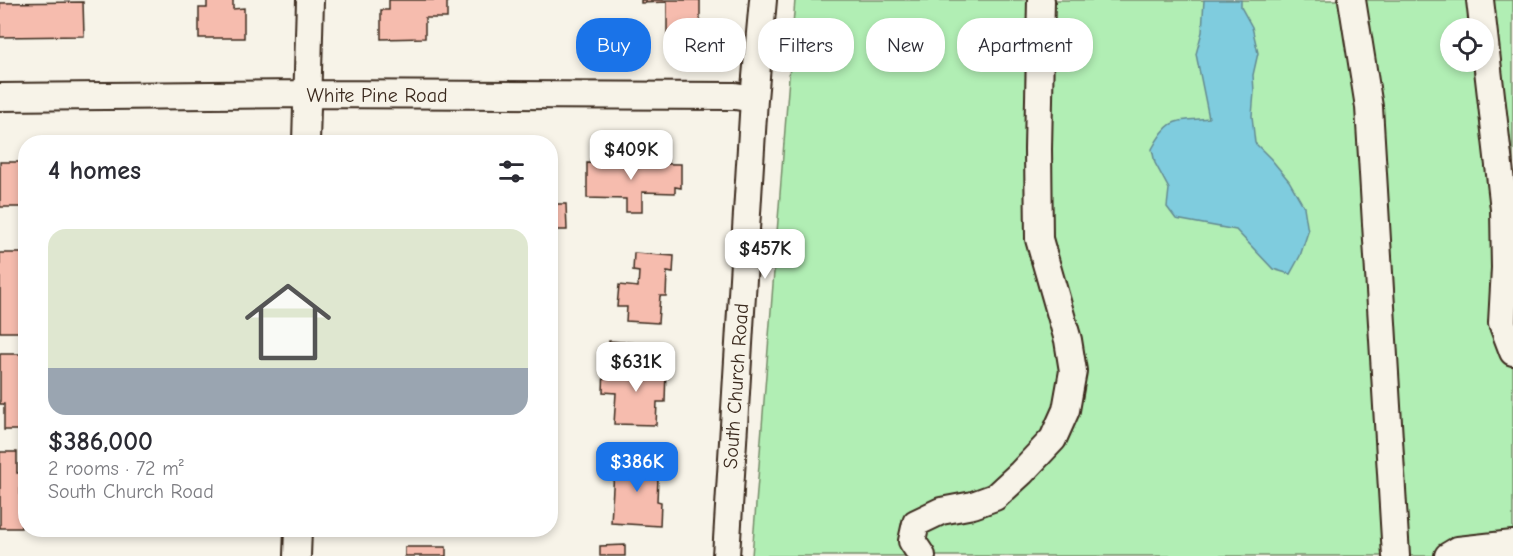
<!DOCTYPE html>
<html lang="en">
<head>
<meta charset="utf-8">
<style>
  :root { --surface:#fff; --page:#f7f7f7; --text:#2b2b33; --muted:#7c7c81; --accent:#1a73e8 }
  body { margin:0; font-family:"Comic Neue",sans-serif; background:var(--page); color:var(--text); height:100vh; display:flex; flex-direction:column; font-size:22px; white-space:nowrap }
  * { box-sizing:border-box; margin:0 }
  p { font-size:20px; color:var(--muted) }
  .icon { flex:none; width:33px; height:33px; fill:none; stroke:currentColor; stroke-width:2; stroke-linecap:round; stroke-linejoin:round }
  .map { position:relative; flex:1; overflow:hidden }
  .sheet { position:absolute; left:18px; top:135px; width:540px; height:402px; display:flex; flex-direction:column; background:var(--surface); border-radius:24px; box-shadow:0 3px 9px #0003 }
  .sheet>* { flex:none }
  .hud { position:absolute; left:576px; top:18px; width:570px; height:54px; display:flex; gap:12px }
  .tools { position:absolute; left:1440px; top:18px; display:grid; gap:12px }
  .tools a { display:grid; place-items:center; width:54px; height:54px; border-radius:50%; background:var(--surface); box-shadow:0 3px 9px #0003; font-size:30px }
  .price { position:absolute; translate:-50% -51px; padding:0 14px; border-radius:12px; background:#fff; color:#222; font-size:20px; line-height:39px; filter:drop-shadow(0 2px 3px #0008) }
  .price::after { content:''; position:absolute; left:50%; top:36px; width:18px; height:14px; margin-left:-9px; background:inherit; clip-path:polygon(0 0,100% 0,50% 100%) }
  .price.active { background:var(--accent); color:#fff }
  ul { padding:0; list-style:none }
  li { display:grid; align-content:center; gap:12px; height:318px; padding:0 30px }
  li span { display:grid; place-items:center; height:186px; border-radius:18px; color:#555 }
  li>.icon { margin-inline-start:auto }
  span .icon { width:108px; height:108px; fill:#fffc; stroke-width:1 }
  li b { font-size:26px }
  h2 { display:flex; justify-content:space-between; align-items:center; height:72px; padding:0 30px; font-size:26px }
  .chip { padding:0 21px; border-radius:24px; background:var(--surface); box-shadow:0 3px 9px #0003; font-size:21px; line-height:54px }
  .chip.active { background:var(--accent); color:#fff }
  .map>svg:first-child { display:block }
  .green { fill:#b1eeb4; stroke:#768c69; stroke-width:1.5; fill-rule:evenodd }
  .water { fill:#7fccde; stroke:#648b91; stroke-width:1.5 }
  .building { fill:#f6bcae; stroke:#3b2a1e; stroke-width:1.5 }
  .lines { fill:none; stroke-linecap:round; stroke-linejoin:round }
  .minor-casing { stroke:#3b2a1e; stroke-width:30 }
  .minor { stroke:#f7f3e8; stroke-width:26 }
  .labels { text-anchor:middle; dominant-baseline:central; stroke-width:6; stroke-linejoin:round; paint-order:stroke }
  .street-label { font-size:20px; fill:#3b2a1e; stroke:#f7f3e8 }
</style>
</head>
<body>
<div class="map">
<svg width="1513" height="556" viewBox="0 0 1513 556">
  <rect width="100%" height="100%" fill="#f7f3e8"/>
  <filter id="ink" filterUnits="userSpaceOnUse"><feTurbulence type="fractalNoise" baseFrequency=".0167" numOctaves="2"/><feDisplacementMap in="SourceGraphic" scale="12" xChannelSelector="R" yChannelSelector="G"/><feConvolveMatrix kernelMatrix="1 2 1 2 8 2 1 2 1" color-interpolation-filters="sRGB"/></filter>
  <g filter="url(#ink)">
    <path class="green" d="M795 0H1513V556H752ZM1450 28H1484V62H1450Z"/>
    <path class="water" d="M1204 0H1241V7L1252 27 1258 53 1253 75 1254 92 1252 116 1255 143 1271 159 1289 181 1304 207 1308 232 1300 256 1290 274 1273 269 1236 230 1176 219 1167 207 1169 189 1155 163 1152 149C1170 115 1176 122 1209 118L1196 54 1202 32Z"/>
    <path class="building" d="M207 0H233V9L244 8V38H199V8H207Z
      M389 0H447V18H425V38L381 39V10H389Z
      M641 0H700V33L667 34V2L641 3Z
      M83 2 84 36 0 37V3Z
      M0 162H26V207H0Z
      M587 163 681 164V188L675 187V193L642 192V212H626V199L587 198Z
      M550 204H566L567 230H550Z
      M0 253H26V314L22 315V332H0Z
      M634 253 674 256 673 273 667 272 666 296H660L658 323 626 321 627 307H617L619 285 638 287 639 272 633 271Z
      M609 341 637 343 635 365 607 364Z
      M0 354H24L26 430H4V404H0Z
      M604 366 666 369 665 402H657L656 425 614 424 616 393 603 392Z
      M0 452H17V473H20L21 528H0Z
      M638 452 659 454 657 501 661 502 660 526 611 523 614 470 637 471Z
      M625 545V556H600V546Z
      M405 547H446V556H405Z"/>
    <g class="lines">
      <defs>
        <path id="minor" d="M1352 0 1369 107 1396 556
          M1480 0 1504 209 1505 268 1502 323 1513 352
          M0 97 307 94 735 96 754 99
          M306 142 310 0
          M297 556 298 530
          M726 556 754 99 763 0
          M922 556 912 541 916 523 941 511 973 505 995 497 1021 473 1053 439 1066 410 1073 371 1068 340 1039 239 1038 149 1041 0
          M1448 556 1458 550 1513 544"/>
      </defs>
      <use href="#minor" class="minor-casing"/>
      <use href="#minor" class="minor"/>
    </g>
  </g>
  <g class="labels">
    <g class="street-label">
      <text x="377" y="95">White Pine Road</text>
      <text transform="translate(736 386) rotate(-86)">South Church Road</text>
    </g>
  </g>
</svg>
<div class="tools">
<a><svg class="icon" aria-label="locate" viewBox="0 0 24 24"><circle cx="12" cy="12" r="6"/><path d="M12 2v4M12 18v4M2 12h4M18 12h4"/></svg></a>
</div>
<b class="price" style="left:631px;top:181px">$409K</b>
<b class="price" style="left:765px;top:280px">$457K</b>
<b class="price" style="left:636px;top:393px">$631K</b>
<b class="price active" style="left:637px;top:493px">$386K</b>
<div class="hud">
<a class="chip active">Buy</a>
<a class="chip">Rent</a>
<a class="chip">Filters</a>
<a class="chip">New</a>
<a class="chip">Apartment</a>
</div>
<section class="sheet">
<h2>4 homes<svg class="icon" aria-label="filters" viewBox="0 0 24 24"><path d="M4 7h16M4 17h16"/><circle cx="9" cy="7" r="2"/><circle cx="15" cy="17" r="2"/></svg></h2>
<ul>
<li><span style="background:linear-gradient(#dfe7d0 75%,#9aa5b1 0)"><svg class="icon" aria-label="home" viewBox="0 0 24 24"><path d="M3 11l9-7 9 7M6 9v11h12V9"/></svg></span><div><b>$386,000</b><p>2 rooms · 72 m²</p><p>South Church Road</p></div></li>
</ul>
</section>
</div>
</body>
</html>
